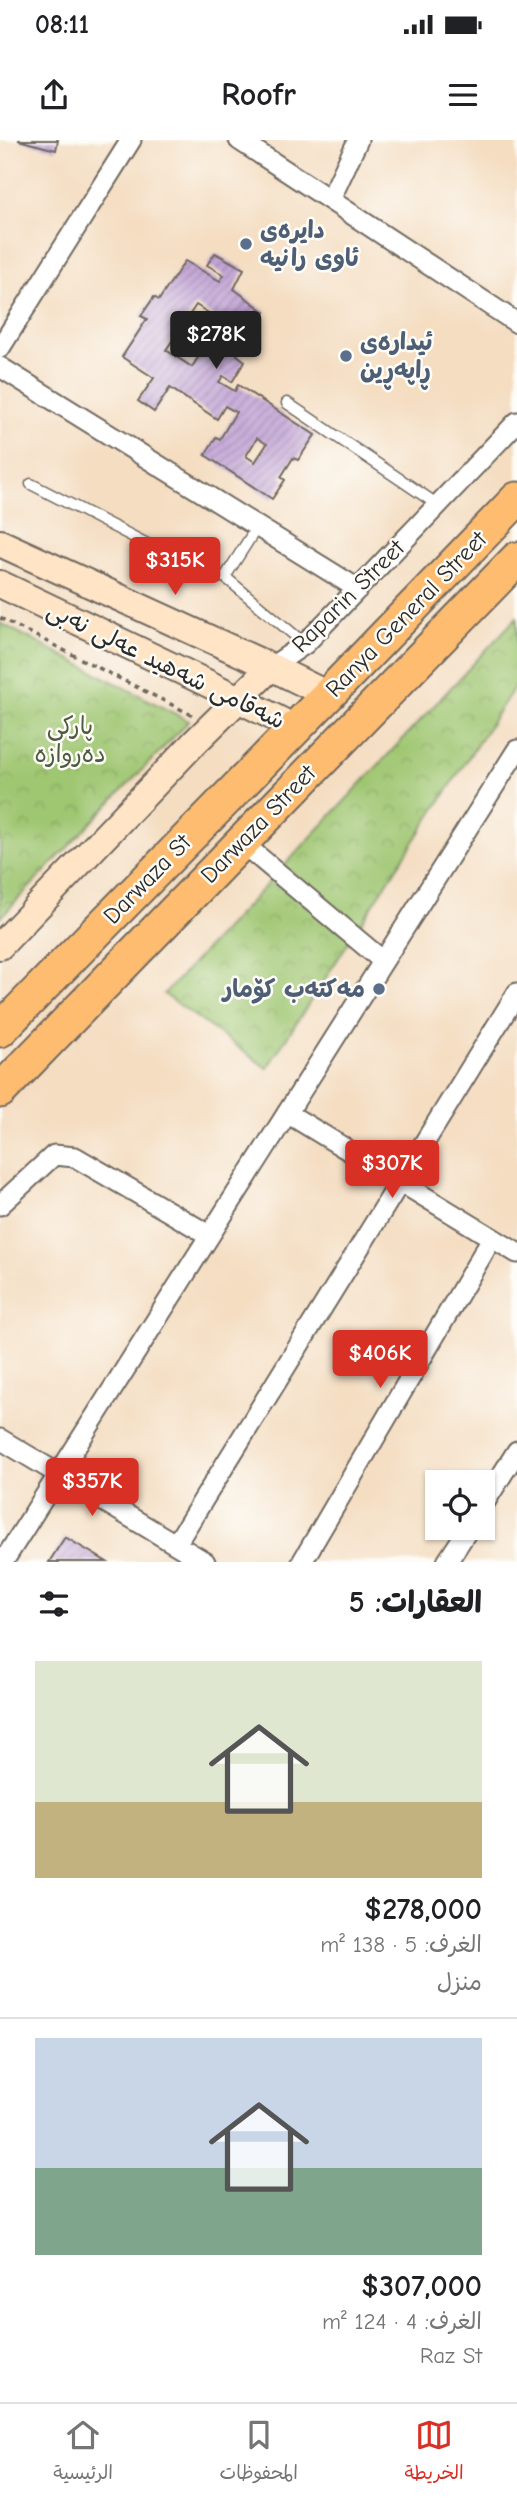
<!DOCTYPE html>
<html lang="ar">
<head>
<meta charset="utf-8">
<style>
  :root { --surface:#fff; --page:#f6f6f6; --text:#202124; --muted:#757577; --line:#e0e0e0; --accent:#d93025 }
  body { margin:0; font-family:"Comic Neue","Playpen Sans Arabic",sans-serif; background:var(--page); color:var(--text); direction:rtl; height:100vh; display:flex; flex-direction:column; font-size:26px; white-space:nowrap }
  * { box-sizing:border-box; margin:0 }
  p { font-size:23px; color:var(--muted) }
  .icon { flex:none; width:38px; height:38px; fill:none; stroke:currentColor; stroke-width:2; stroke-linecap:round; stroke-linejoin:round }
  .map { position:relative; height:1422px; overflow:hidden; direction:ltr }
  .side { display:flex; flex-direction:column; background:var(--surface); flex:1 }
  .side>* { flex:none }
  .buttons { position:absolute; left:425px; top:1330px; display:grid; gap:14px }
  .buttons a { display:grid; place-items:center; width:70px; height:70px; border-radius:0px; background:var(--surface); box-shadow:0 2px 5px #0004; font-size:35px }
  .price { position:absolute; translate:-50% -60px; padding:0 16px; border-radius:7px; background:var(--accent); color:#fff; font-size:23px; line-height:46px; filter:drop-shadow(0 2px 4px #0008) }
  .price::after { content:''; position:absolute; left:50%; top:42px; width:21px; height:16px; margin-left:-10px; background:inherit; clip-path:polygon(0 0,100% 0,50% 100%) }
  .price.selected { background:#222; color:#fff }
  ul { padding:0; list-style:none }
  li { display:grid; align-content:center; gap:14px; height:371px; padding:0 35px }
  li+li { border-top:2px solid var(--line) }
  li span { display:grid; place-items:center; height:217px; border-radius:0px; color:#555 }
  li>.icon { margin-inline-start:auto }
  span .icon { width:126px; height:126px; fill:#fffc; stroke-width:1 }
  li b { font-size:30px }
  h2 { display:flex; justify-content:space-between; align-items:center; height:84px; padding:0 35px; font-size:30px }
  .status { display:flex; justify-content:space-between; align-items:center; height:49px; padding:0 35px; background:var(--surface); direction:ltr }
  .status svg { height:19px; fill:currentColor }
  header { display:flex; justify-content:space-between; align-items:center; height:91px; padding:0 35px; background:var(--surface); font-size:32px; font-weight:700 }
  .tab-bar { display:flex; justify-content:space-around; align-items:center; height:98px; border-top:2px solid var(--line); background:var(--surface); font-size:19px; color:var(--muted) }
  .tab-bar a { display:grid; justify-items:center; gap:4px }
  .tab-bar .selected { color:var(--accent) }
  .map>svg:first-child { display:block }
  .park { fill:url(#park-crowns); stroke:#65784e; stroke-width:2 }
  .building { fill:url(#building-hatch); fill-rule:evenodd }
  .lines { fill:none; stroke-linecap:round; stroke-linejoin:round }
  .lane-casing { stroke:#716960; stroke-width:13 }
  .street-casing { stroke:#716960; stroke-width:23 }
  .secondary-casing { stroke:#716960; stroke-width:30 }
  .highway-casing { stroke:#716960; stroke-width:37 }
  .path { stroke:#716960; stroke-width:3.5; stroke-dasharray:5 5; stroke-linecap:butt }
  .lane { stroke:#fff; stroke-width:10 }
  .street { stroke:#fff; stroke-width:19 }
  .secondary { stroke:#ffe4c6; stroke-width:26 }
  .highway { stroke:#febc70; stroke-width:33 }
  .service-dot { fill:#5c6f8a; stroke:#fdfcf7; stroke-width:2.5 }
  .labels { text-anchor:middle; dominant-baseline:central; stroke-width:5; stroke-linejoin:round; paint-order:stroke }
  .service-label { font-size:24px; font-weight:bold; fill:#4e5e75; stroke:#fdfcf7; text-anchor:start }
  .street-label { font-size:24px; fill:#2b2b2b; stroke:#fdfcf7 }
  .park-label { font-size:24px; fill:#4e5a40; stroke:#fdfcf7 }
</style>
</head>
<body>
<div class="status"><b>08:11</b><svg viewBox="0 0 49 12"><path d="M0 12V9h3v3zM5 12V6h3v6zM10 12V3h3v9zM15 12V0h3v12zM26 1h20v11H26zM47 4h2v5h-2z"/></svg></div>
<header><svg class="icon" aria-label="menu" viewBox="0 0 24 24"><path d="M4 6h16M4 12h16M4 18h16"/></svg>Roofr<svg class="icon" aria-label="share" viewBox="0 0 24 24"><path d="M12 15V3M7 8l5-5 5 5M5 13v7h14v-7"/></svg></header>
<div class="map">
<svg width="517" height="1422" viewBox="0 0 517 1422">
  <defs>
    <pattern id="park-crowns" width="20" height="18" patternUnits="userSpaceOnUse" patternTransform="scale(1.75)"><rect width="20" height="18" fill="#9fc671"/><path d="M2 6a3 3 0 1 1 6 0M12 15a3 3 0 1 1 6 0" fill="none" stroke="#89aa62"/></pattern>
    <pattern id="building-hatch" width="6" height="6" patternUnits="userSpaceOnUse" patternTransform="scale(1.75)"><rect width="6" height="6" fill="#c3a5d7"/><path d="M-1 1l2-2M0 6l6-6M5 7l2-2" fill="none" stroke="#9f87af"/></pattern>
  </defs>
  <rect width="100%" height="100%" fill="#fdfcf7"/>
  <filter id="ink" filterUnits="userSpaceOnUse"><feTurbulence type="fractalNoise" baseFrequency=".0143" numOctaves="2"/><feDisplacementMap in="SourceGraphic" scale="14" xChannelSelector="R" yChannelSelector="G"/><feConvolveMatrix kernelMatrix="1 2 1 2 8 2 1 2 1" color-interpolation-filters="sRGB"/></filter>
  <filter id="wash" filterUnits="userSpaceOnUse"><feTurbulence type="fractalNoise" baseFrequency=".00686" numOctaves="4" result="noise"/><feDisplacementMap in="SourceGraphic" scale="28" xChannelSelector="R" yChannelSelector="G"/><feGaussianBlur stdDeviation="1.57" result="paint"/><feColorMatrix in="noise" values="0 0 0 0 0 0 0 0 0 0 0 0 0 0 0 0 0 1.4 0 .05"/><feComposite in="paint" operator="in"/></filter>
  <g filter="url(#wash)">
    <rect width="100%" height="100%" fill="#f4ddc1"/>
    <path class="park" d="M517 477V543L267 928 164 854Z
      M0 483 189 581 0 778Z"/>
    <g id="blocks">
      <path class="building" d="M18 0H58L56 10Z
        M215 113 244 129 234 149 265 172 237 215 245 221 232 242 223 236 219 242 235 251 238 245 315 295 298 320 293 318 281 337 285 340 272 359 205 315 216 297 220 299 236 272 225 266 217 279 170 248 154 272 138 261 154 238 122 217 147 179 141 176 154 157 159 160 185 121 220 141 224 135 207 125ZM196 165 221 181 192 227 166 210ZM257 298 267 304 255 322 246 316Z
        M65 1397 107 1422H49Z"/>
    </g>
  </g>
  <g filter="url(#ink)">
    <use href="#blocks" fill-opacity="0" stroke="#716960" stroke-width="2"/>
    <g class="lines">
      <defs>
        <path id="lane" d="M287 263 438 365
          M31 344 211 437H225L257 387
          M225 437 305 504"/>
        <path id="street" d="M239 0 517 183
          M330 60 358 0
          M0 208 131 0
          M0 227 358 449
          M271 527 305 504 517 282
          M241 702 383 821
          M287 973 517 1113
          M0 1065 54 1015 75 1017 209 1095
          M0 1299 205 1422
          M483 1365 517 1311
          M176 1404 517 853
          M3 1422 517 610
          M302 1422 492 1098
          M447 1422 469 1388"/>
        <path id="secondary" d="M0 403 271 527 328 555
          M0 444 209 544 295 588
          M0 806 194 603 271 527"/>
        <path id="highway" d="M0 890 328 555 517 359
          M0 951 517 419"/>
      </defs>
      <use href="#lane" class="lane-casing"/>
      <use href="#street" class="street-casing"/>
      <use href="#secondary" class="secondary-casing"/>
      <use href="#highway" class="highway-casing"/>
      <path class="path" d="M0 478 192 575"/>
      <use href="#lane" class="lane"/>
      <use href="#street" class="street"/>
      <use href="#secondary" class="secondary"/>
      <use href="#highway" class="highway"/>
    </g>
  </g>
  <g class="service-dot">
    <circle cx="246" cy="104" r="7"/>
    <circle cx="346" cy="216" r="7"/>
    <circle cx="379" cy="849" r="7"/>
  </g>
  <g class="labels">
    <g class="service-label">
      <text x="260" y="90">دایرەی<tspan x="260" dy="28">ئاوی رانیە</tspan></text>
      <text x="360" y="202">ئیدارەی<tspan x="360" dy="28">ڕاپەڕین</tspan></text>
      <text x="365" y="849" text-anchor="end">مەکتەب کۆمار</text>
    </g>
    <g class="street-label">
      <text transform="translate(348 456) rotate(-45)">Raparin Street</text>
      <text transform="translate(406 474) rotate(-46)">Ranya General Street</text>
      <text transform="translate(166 525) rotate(26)">شەقامی شەهید عەلی نەبی</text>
      <text transform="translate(258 684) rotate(-46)">Darwaza Street</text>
      <text transform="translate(147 739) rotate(-46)">Darwaza St</text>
    </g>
    <g class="park-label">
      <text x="70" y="586">پارکی<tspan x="70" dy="28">دەروازە</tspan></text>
    </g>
  </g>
</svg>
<div class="buttons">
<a><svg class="icon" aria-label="locate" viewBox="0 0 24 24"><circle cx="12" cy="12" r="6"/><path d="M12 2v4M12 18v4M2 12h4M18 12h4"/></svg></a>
</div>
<b class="price selected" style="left:216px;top:231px">$278K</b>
<b class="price" style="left:175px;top:457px">$315K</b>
<b class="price" style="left:392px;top:1060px">$307K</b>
<b class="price" style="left:380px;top:1250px">$406K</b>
<b class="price" style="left:92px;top:1378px">$357K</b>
</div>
<section class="side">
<h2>العقارات: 5<svg class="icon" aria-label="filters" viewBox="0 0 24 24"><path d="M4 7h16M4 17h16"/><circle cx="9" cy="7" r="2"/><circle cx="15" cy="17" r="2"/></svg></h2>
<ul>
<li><span style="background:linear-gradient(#dfe7d0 65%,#c2b280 0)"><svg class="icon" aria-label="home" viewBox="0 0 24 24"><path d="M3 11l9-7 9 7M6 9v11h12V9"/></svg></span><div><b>$278,000</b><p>الغرف: 5 · 138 m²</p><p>منزل</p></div></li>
<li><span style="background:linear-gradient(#c9d6e8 60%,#7fa58c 0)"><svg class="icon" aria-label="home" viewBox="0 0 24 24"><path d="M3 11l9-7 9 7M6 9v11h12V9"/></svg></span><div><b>$307,000</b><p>الغرف: 4 · 124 m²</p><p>Raz St</p></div></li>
</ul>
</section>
<nav class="tab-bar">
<a class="selected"><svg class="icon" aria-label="map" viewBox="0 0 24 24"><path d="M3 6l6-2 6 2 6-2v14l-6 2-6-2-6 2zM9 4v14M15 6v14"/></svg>الخريطة</a>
<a><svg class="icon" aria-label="saved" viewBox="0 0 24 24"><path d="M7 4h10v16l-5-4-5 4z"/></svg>المحفوظات</a>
<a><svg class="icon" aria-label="home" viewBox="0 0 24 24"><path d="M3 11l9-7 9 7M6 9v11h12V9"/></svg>الرئيسية</a>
</nav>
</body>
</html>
